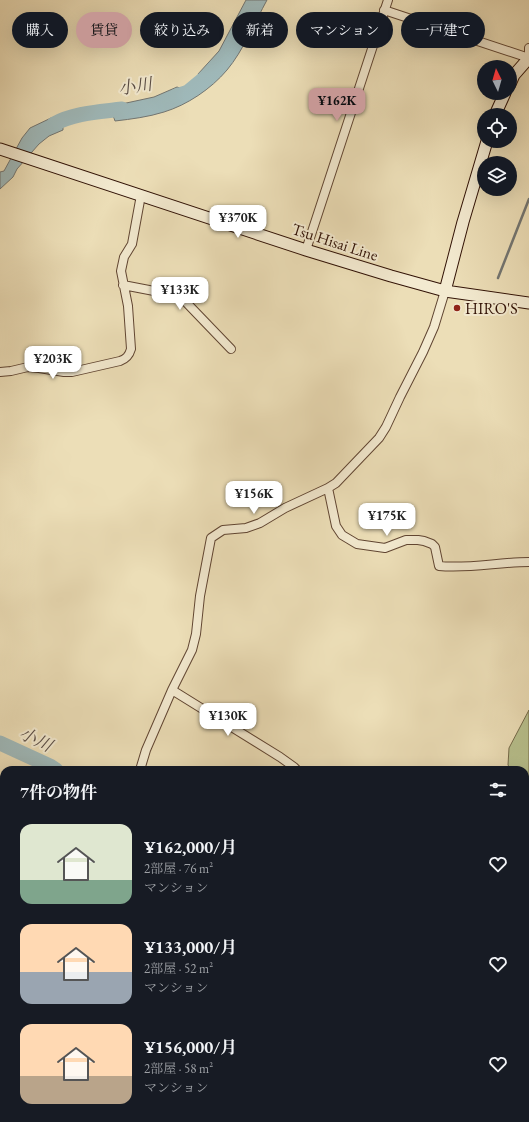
<!DOCTYPE html>
<html lang="ja">
<head>
<meta charset="utf-8">
<style>
  :root { --surface:#171b24; --page:#20242c; --text:#f1f3f6; --muted:#9ea1a6; --accent:#c59692 }
  body { margin:0; font-family:"EB Garamond","Noto Serif JP",serif; background:var(--page); color:var(--text); height:100vh; display:flex; flex-direction:column; font-size:15px; white-space:nowrap }
  * { box-sizing:border-box; margin:0 }
  p { font-size:13px; color:var(--muted) }
  .icon { flex:none; width:22px; height:22px; fill:none; stroke:currentColor; stroke-width:2; stroke-linecap:round; stroke-linejoin:round }
  .map { position:relative; flex:1; overflow:hidden }
  .sheet { position:absolute; left:0px; top:766px; width:529px; height:356px; display:flex; flex-direction:column; background:var(--surface); border-radius:12px 12px 0 0; box-shadow:0 4px 16px #0002 }
  .sheet>* { flex:none }
  .banner { position:absolute; left:12px; top:12px; width:505px; height:36px; display:flex; gap:8px }
  .needle { width:26px; rotate:355deg }
  .fabs { position:absolute; left:477px; top:60px; display:grid; gap:8px }
  .fabs a { display:grid; place-items:center; width:40px; height:40px; border-radius:50%; background:var(--surface); box-shadow:0 4px 16px #0002; font-size:20px }
  .price { position:absolute; translate:-50% -34px; padding:0 9px; border-radius:8px; background:#fff; color:#222; font-size:13px; line-height:26px; filter:drop-shadow(0 1px 2px #0008) }
  .price::after { content:''; position:absolute; left:50%; top:24px; width:12px; height:9px; margin-left:-6px; background:inherit; clip-path:polygon(0 0,100% 0,50% 100%) }
  .price.on { background:var(--accent); color:#111 }
  ul { padding:0; list-style:none }
  li { display:flex; align-items:center; gap:12px; height:100px; padding:0 20px }
  li span { display:grid; place-items:center; flex:none; width:112px; height:80px; border-radius:12px; color:#555 }
  li>.icon { margin-inline-start:auto }
  span .icon { width:48px; height:48px; fill:#fffc; stroke-width:1 }
  li b { font-size:17px }
  h2 { display:flex; justify-content:space-between; align-items:center; height:48px; padding:0 20px; font-size:17px }
  .pill { padding:0 14px; border-radius:18px; background:var(--surface); box-shadow:0 4px 16px #0002; font-size:14px; line-height:36px }
  .pill.on { background:var(--accent); color:#111 }
  .map>svg:first-child { display:block }
  .green { fill:#b8c18e; stroke:#746a4a }
  .water { fill:#9fb9ba; stroke:#737672 }
  .lines { fill:none; stroke-linecap:round; stroke-linejoin:round }
  .stream { stroke:#737672; stroke-width:2.5 }
  .river { stroke:#9fb9ba; stroke-width:15 }
  .minor-casing { stroke:#604532; stroke-width:10 }
  .secondary-casing { stroke:#311206; stroke-width:13 }
  .minor { stroke:#f3ead0; stroke-width:8 }
  .secondary { stroke:#f3ead0; stroke-width:11 }
  .poi-dot { fill:#8f2418; stroke:#f3ead0; stroke-width:1.5 }
  .labels { text-anchor:middle; dominant-baseline:central; stroke-width:4; stroke-linejoin:round; paint-order:stroke }
  .street-label { font-size:16px; fill:#311206; stroke:#f3ead0 }
  .poi-label { font-size:16px; fill:#311206; stroke:#f3ead0; text-anchor:start }
  .water-label { font-size:17px; font-style:italic; fill:#584c45; stroke:#f3ead0 }
</style>
</head>
<body>
<div class="map">
<svg width="529" height="1122" viewBox="0 0 529 1122">
  <rect width="100%" height="100%" fill="#ecdeb7"/>
  <filter id="stains"><feTurbulence type="fractalNoise" baseFrequency=".005" numOctaves="4"/><feColorMatrix values="0 0 0 0 .2 0 0 0 0 .09 0 0 0 0 .02 0 0 0 .5 -.17"/></filter>
  <radialGradient id="worn" r=".72"><stop offset=".6" stop-color="#630" stop-opacity="0"/><stop offset="1" stop-color="#630" stop-opacity=".3"/></radialGradient>
  <path class="green" d="M529 710V785L525 783V770H511L508 765 509 748Z
    M0 851 4 855V972L0 971Z
    M525 867 527 868 529 867V963L525 957Z
    M4 1057V1118H144L142 1122H0V1059Z
    M334 1118H507L511 1122H334Z"/>
  <path class="water" d="M246 0H267C255 22 243 51 227 70 211 89 187 105 164 112 148 117 132 119 115 121 114 118 113 115 110 113 103 109 81 112 74 115 69 118 66 123 63 127V130L49 136 39 144 17 169 13 177 0 189V172L4 171 22 138 30 128 51 118 70 112 117 105 154 97 177 87C186 91 198 89 201 79L198 74 219 51Z"/>
  <g class="lines">
    <path class="stream" d="M498 278 529 199
      M525 1044 529 1047"/>
    <path class="river" d="M176 96 188 92 211 73 215 67
      M54 124C74 113 99 112 122 109
      M0 743 50 766 56 770
      M236 1122 238 1118"/>
    <defs>
      <path id="minor" d="M384 10 529 58
        M529 48V52
        M306 250 388 0
        M123 285 180 296 231 349
        M0 372 11 371 28 367 39 368 64 372H72L120 361C126 359 129 356 131 349L128 306 121 271 124 257 132 244 141 195
        M328 488 336 526 342 535 357 544 385 548 406 540H418L424 541 432 544 435 547 439 566C469 569 499 562 529 562
        M172 690 280 757 294 767 297 770
        M140 770 146 750 172 690 192 650 196 634 200 596 211 538 223 530 246 528 260 523 285 508 328 488 336 483 379 438 386 427 400 397 423 352 434 327 445 291
        M525 990 529 993
        M154 1122 156 1118"/>
      <path id="secondary" d="M510 84 514 75 529 58
        M495 115 505 93
        M0 149 306 250 391 276 445 291 529 303
        M445 291 463 222 487 141"/>
    </defs>
    <use href="#minor" class="minor-casing"/>
    <use href="#secondary" class="secondary-casing"/>
    <use href="#minor" class="minor"/>
    <use href="#secondary" class="secondary"/>
  </g>
  <circle class="poi-dot" cx="457" cy="308" r="4"/>
  <g class="labels">
    <g class="street-label">
      <text transform="translate(335 242) rotate(18)">Tsu Hisai Line</text>
    </g>
    <g class="poi-label">
      <text x="465" y="308">HIRO'S</text>
    </g>
    <g class="water-label">
      <text transform="translate(135 86) rotate(-9)">小川</text>
      <text transform="translate(36 739) rotate(26)">小川</text>
    </g>
  </g>
  <rect width="100%" height="100%" filter="url(#stains)"/>
  <rect width="100%" height="100%" fill="url(#worn)"/>
</svg>
<div class="fabs">
<a><svg class="needle" viewBox="-14 -14 28 28"><path d="M0-13l5 13h-10z" fill="#e53935"/><path d="M0 13l5-13h-10z" fill="#9ea1a6"/></svg></a>
<a><svg class="icon" aria-label="locate" viewBox="0 0 24 24"><circle cx="12" cy="12" r="6"/><path d="M12 2v4M12 18v4M2 12h4M18 12h4"/></svg></a>
<a><svg class="icon" aria-label="layers" viewBox="0 0 24 24"><path d="M12 4l9 5-9 5-9-5zM3 14l9 5 9-5"/></svg></a>
</div>
<b class="price on" style="left:337px;top:122px">¥162K</b>
<b class="price" style="left:238px;top:239px">¥370K</b>
<b class="price" style="left:180px;top:311px">¥133K</b>
<b class="price" style="left:53px;top:380px">¥203K</b>
<b class="price" style="left:254px;top:515px">¥156K</b>
<b class="price" style="left:387px;top:537px">¥175K</b>
<b class="price" style="left:228px;top:737px">¥130K</b>
<div class="banner">
<a class="pill">購入</a>
<a class="pill on">賃貸</a>
<a class="pill">絞り込み</a>
<a class="pill">新着</a>
<a class="pill">マンション</a>
<a class="pill">一戸建て</a>
</div>
<section class="sheet">
<h2>7件の物件<svg class="icon" aria-label="filters" viewBox="0 0 24 24"><path d="M4 7h16M4 17h16"/><circle cx="9" cy="7" r="2"/><circle cx="15" cy="17" r="2"/></svg></h2>
<ul>
<li><span style="background:linear-gradient(#dfe7d0 70%,#7fa58c 0)"><svg class="icon" aria-label="home" viewBox="0 0 24 24"><path d="M3 11l9-7 9 7M6 9v11h12V9"/></svg></span><div><b>¥162,000/月</b><p>2部屋 · 76 m²</p><p>マンション</p></div><svg class="icon" aria-label="heart" viewBox="0 0 24 24"><path d="M12 20l-8-8c-3-5 5-10 8-4 3-6 11-1 8 4z"/></svg></li>
<li><span style="background:linear-gradient(#ffd9b3 60%,#9aa5b1 0)"><svg class="icon" aria-label="home" viewBox="0 0 24 24"><path d="M3 11l9-7 9 7M6 9v11h12V9"/></svg></span><div><b>¥133,000/月</b><p>2部屋 · 52 m²</p><p>マンション</p></div><svg class="icon" aria-label="heart" viewBox="0 0 24 24"><path d="M12 20l-8-8c-3-5 5-10 8-4 3-6 11-1 8 4z"/></svg></li>
<li><span style="background:linear-gradient(#ffd9b3 65%,#b9a48a 0)"><svg class="icon" aria-label="home" viewBox="0 0 24 24"><path d="M3 11l9-7 9 7M6 9v11h12V9"/></svg></span><div><b>¥156,000/月</b><p>2部屋 · 58 m²</p><p>マンション</p></div><svg class="icon" aria-label="heart" viewBox="0 0 24 24"><path d="M12 20l-8-8c-3-5 5-10 8-4 3-6 11-1 8 4z"/></svg></li>
</ul>
</section>
</div>
</body>
</html>
